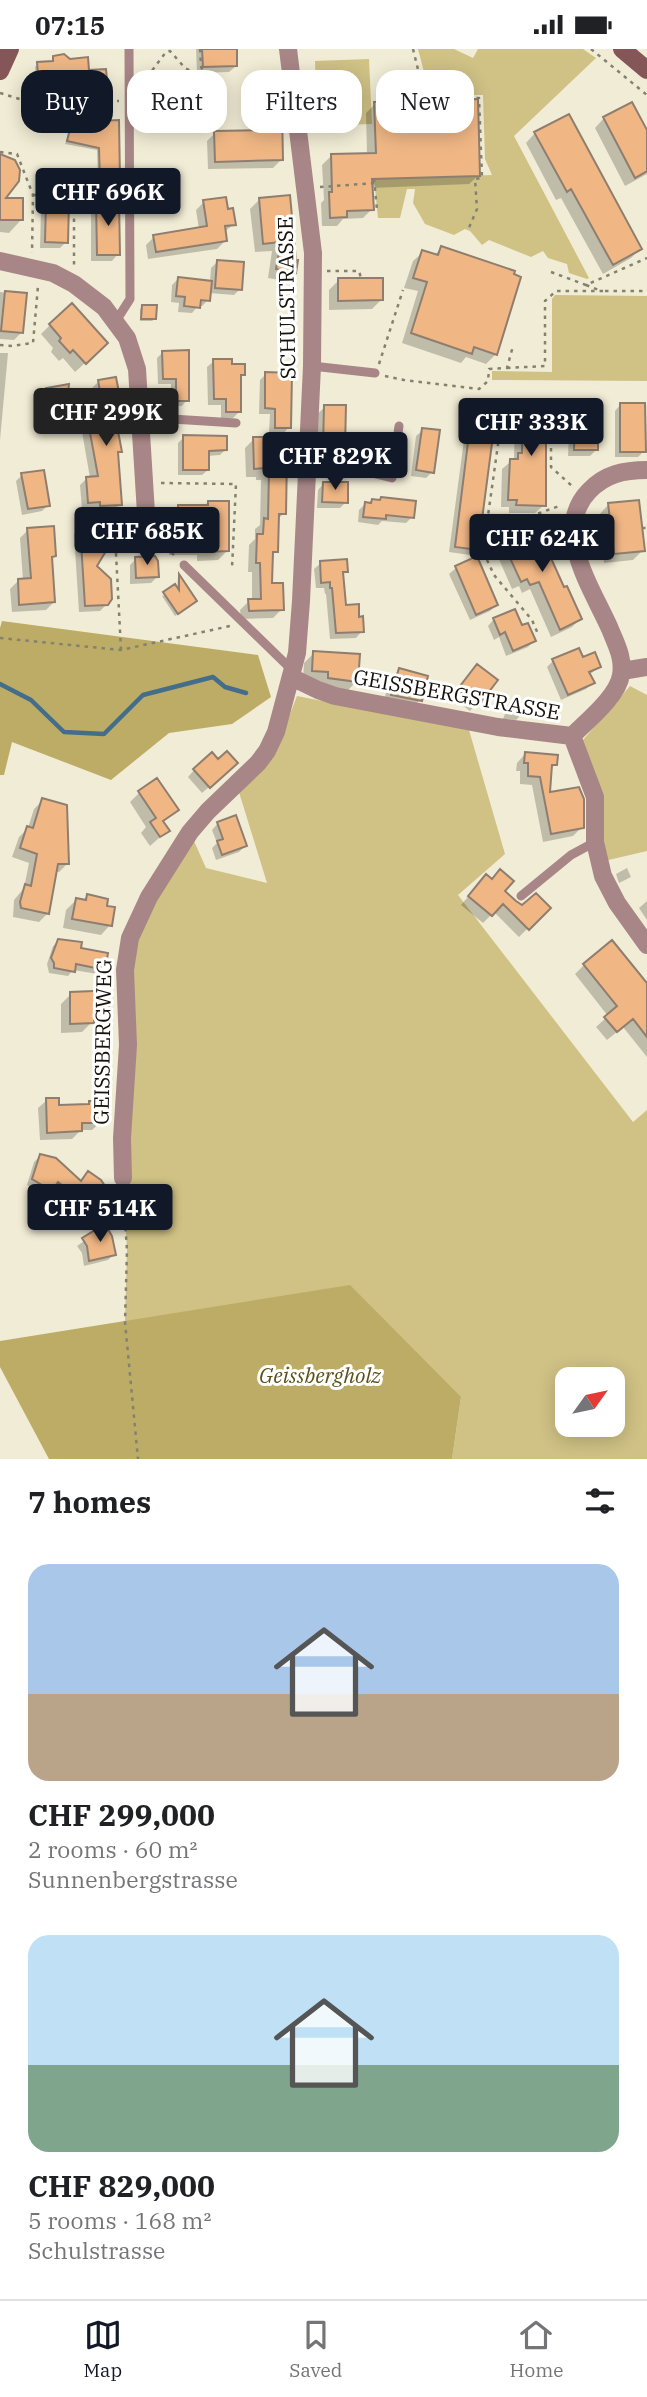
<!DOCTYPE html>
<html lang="en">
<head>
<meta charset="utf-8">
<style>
  :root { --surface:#fff; --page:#f2f2f2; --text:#202124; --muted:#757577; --line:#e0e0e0; --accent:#111827 }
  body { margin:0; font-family:"IBM Plex Serif",serif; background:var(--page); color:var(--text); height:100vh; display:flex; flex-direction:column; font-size:26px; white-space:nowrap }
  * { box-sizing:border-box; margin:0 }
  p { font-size:23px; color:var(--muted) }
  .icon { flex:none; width:38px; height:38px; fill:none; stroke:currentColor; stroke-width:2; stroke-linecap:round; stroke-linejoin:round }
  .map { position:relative; height:1410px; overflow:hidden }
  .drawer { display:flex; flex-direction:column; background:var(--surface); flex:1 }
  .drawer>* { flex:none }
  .banner { position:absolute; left:21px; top:21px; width:606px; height:63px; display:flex; gap:14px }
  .needle { width:46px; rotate:57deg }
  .buttons { position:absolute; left:555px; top:1318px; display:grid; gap:14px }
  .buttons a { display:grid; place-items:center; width:70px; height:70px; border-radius:14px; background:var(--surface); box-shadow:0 4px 18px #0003; font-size:35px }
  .price { position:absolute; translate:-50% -60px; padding:0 16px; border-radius:7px; background:var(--accent); color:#fff; font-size:23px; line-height:46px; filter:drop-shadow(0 2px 4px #0008) }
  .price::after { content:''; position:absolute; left:50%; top:42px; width:21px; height:16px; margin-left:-10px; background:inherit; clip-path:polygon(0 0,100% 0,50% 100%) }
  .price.on { background:#222; color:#fff }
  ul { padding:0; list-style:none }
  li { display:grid; align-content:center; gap:14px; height:371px; padding:0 28px }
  li span { display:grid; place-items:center; height:217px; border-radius:21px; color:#555 }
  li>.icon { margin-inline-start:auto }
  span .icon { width:126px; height:126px; fill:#fffc; stroke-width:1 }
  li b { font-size:30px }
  h2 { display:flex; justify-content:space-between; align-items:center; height:84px; padding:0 28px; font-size:30px }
  .pill { padding:0 24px; border-radius:21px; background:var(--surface); box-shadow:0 4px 18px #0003; font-size:24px; line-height:63px }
  .pill.on { background:var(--accent); color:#fff }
  .status { display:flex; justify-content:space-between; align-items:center; height:49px; padding:0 35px; background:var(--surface); direction:ltr }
  .status svg { height:19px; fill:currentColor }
  .tabs { display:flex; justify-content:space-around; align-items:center; height:98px; border-top:2px solid var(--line); background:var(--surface); font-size:19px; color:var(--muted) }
  .tabs a { display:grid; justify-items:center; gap:4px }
  .tabs .on { color:var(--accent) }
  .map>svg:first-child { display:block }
  .green { fill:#d0c285; fill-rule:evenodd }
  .forest { fill:#bcac65 }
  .shadow { fill:#0003 }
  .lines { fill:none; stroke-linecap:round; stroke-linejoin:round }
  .stream { stroke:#446d8b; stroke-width:4.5 }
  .building { fill:#f0b785; stroke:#8f7e6f; stroke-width:2 }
  .path { stroke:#848171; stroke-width:2.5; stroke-dasharray:3.5 5; stroke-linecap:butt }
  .lane { stroke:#a88687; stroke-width:9 }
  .street { stroke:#a88687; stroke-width:18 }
  .secondary { stroke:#855658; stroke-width:18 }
  .labels { text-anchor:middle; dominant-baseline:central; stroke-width:6; stroke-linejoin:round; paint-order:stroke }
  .street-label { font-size:21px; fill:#14120a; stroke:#fff }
  .park-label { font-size:21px; font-style:italic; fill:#5c501a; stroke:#fff }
</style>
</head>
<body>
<div class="status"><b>07:15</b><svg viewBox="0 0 49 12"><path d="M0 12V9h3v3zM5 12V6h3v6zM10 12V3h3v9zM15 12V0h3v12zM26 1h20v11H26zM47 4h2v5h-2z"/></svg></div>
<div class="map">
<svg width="647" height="1410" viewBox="0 0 647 1410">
  <rect width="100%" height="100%" fill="#f1ecd5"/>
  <path class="green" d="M418 0H454L473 9 478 0H583L596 9 514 87 589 229 587 230 569 224 567 215 548 209 543 202 531 208 489 191 482 196 470 182 465 180 454 186 425 175 413 154 415 140H407L400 169H378L374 130 492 126 485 110 483 46H430Z
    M369 10 372 75 317 77 315 12Z
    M555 246 647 247V332L492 331V322L552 323V250Z
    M630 637 647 646V802L604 812 582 692Z
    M297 647 469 681 505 805 458 846 633 1073 647 1061V1410H452L461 1348 125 1273 127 1201 123 1129 126 910 190 783 206 819 267 834 238 740 273 709ZM567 1330H612V1376H567Z"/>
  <path class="forest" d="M2 572 258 606 271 648 232 675 169 684 111 731 12 693 4 726H0V579Z
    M350 1236 461 1348 452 1410H49L0 1318V1292Z"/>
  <path class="shadow" d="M196 0H235L236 17 229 23 197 24Z
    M54 8 87 23 106 42 103 45 53 50 51 27 36 28 35 18 38 15 51 14Z
    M375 55 479 126 469 135 371 139 372 160 363 169 343 170 337 177H322L321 154 324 151 322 116 331 107 367 106 366 64Z
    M265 64 281 111 273 119 208 120 207 92 215 84 257 83V72Z
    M604 69 647 85V125L625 137 595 79Z
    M74 70 99 74 118 130 115 133 98 134 97 101 65 95Z
    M535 84 640 200 631 209 603 225 561 149 556 151 526 94Z
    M0 109 3 151 21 171 9 184 0 183Z
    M288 148 294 223 285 232 268 229 272 202 255 203 250 160 260 150Z
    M204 153 226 162 234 175 224 183 225 192 217 200 148 210 146 196 154 188 199 180 196 161Z
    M97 154 118 205 112 212H91V160Z
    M47 155 66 193 60 199H40L41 161Z
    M441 199 496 305 486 315 466 308 461 314 402 294 418 242 404 239 413 212 423 203 434 207Z
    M217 213 240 240 234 246 209 244 208 251 202 257H198L192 264 178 263 179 254 171 253 172 236 178 230 210 233 211 219Z
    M339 231 382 250 372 260 329 261V241Z
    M0 243 25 246 21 284 14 291 0 290Z
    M143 258 155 270 152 272H140V260Z
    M50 276 96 304 75 323 63 309 59 312 51 303 53 299 41 285Z
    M163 303 187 351 182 357H171V335H158L157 309Z
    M0 304H8L0 391Z
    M214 312 230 317 243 325 239 329 240 362 233 369H221V356H208L207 318Z
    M266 325 289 378 283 385 269 384 270 365H259L260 331Z
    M99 332 119 354 112 360 120 402 116 406 120 455 113 462 94 463V460H82L80 436 87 429H90L80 371 87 364 96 363 92 339Z
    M47 341 65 354 62 358 60 376 54 382 36 380 40 347Z
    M523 353 544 456 535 464H509V458H501L502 420 514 410 515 362Z
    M474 355 476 500 470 506 449 503 468 361Z
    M576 355 596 401 590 407H568L570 361Z
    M621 355 644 402 638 408H615V362Z
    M325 358 343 399 333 408H314L315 367Z
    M423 381 432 423 426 429 411 427 416 387Z
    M184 388 225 401 220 406 207 407 208 421 202 426H178V394Z
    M254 390H279L284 464 277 471 276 502 271 508 270 536 282 560 273 569 241 570 240 561 249 552H252V523H248L249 496 255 490V480L260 476 261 431H256V428H246L245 399Z
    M22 426 48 456 42 462 22 466 16 432Z
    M324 434 346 453 340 459H317L318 441Z
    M381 450 412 468 406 474 382 472 378 476 358 473 359 461 365 455 378 452Z
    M208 453 227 502 218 511 197 512V506H169V467L179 458 204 457Z
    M608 456 643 501 633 511 604 514 599 466Z
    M81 478 107 555 100 562 79 563 74 485Z
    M28 481 54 507 51 511 54 553 46 561 12 563 10 540 18 532H23L20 489Z
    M510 490 564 540 580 570 572 578 551 588 530 540 522 544 519 537 512 540 498 508 503 502 501 499Z
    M136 510 157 528 151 534 130 535V516Z
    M321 514 346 522 342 527 344 558 358 569 362 582 356 589 330 590 326 545H325L324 539H316L314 520Z
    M456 519 496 556 490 562 470 571 449 525Z
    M178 527 195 552 175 567 162 547 177 541Z
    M494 570 522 578 534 592 528 598 506 607 499 588 494 591 488 577Z
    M314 604 357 632 347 642 303 631 304 614Z
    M553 612 599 618 589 626 592 634 586 640 561 651 547 618Z
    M399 621 420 651 410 661 383 656 389 631Z
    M471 624 495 632 470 662 452 648Z
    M507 660 520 662 519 668 516 671 503 670Z
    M525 705 555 716 549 721 548 746 582 778 573 787 543 793 532 736 520 735V722H516L517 714Z
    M218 712 230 720 202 744 188 728 194 721Z
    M139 744 176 761 162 773 168 781 150 797 141 784 146 778 130 753Z
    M43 751 68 814 59 823H55L48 864 39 873 13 868 14 851 24 839 29 814 12 808 19 788 28 779 34 760Z
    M218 774 245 797 239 803 216 811 212 799 217 794 212 781Z
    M627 819 631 828 619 834 616 825Z
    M478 836 503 842 521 858 548 859 519 888 494 863 483 874 461 856Z
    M87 847 105 858 110 876 101 886 63 879 66 861 76 851 82 852Z
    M647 852V871L639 859Z
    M59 892 79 900 103 920 98 925 73 921 68 927 49 924 47 915 53 897Z
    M584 916 647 937V1008L623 978 607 991 596 978 608 967 575 925Z
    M71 945 107 958 97 968H92V973L82 983 61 984V955Z
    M47 1051 57 1058 101 1073 92 1081H81L72 1090 40 1091 38 1059Z
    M40 1107 102 1152 82 1168 74 1157 52 1139 45 1147 27 1136 34 1113Z
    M104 1178 114 1205 108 1211 84 1217 82 1204 77 1197Z"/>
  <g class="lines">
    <path class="stream" d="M0 635 31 651 64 683 104 685 143 646 213 628 225 638 246 644"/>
  </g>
  <path class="building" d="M202 0H237V17L203 18Z
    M64 5 70 10 88 8 89 21 106 20 108 43 55 48 53 25 38 26 37 13 53 12V7Z
    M478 50 480 127 372 130 374 161 347 162V168L330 169 329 143H332L331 105 376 104 374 53Z
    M632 53 647 81V122L635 129 603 68Z
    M282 62 283 111 215 113 214 82 264 81V63Z
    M569 65 642 200 613 216 571 140 567 143 534 83Z
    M73 68 99 72 119 71 120 131 100 132 99 99 67 92Z
    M0 105 15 111 20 121 19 132 6 149H23V171H0Z
    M290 146 296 211H298L296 224 276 220 281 193 263 195 259 149Z
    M226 148 228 160 233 159 236 176 225 177 227 192 156 203 153 186 207 177 203 151Z
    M96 152H119L120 206H97Z
    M46 153H69L68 194 45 193Z
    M441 197 515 222 514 225 521 228 497 306 474 298 472 305 411 284 427 233 413 229 422 201 438 206Z
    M217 211 244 213 242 241 215 239Z
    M178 228 212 232 210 252 201 251 200 259 184 257 185 248 176 247Z
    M338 229H383V251L338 252Z
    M5 242 27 244 23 284 1 282Z
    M72 254 108 294 86 315 73 301 70 304 59 292 61 289 49 275Z
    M142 256H157L156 270H141Z
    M189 301V352H176V330H163L162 302Z
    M213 310H232V315H245V326H241V363H226V350H214Z
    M265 323 292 324 291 379H275V360L265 359Z
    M116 328 121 354 113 356 122 403H118L122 456 100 457V453L88 454 86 428 98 427 86 362 103 360 98 331Z
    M69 335 67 355H64L62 376 41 375 46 339Z
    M523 351 546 352V457L516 456 517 451H508L510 410H518V404H522Z
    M473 353 497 356 478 501 455 498Z
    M575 353H598V401H574Z
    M620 354H645L646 403H620Z
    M324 356H346L345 399H323Z
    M422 379 440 381 434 424 416 421Z
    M183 386 227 387V401L209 402V421H183Z
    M253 388H280L281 406H287L286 465H279L278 503H273L272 534H283L284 561 249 562 248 550H261L260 514H256L257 485H263L264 469 268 470 269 422 264 423V419L254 420Z
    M44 421 50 457 28 460 21 424Z
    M323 433H348V454L322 453Z
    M381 448 416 452 414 469 386 466V470L363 468 365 453 371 454 372 450 380 451Z
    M639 451 645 502 614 505 608 454Z
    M208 452H229V502L206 503V497H178V456H208Z
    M103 476 108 480 109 497 97 517 111 530 112 550 108 556 85 557 80 477Z
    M536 476 564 538 567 537 582 570 560 581 539 533 530 536 527 530 521 533 505 498 512 495 509 489Z
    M54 477 56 507 52 508 55 553 19 556 18 530 31 529 27 479Z
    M155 507 158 512 159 528 136 529 135 508Z
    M477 507 498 556 476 566 455 517Z
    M347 510 348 523H343L346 556 359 555V568L363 567 364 583 336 584 332 539H330V533L321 534 320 512Z
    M179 525 197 552 178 565 163 543 175 535 179 541Z
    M515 560 522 576 528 574 536 592 513 602 505 583 500 586 493 569Z
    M579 599 583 608 595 603 601 618 589 623 595 634 568 646 552 610Z
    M313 602 360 605 358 633 328 629V623L312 622Z
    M477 615 498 631 478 657 457 641Z
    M399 619 428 627 422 652 391 646Z
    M227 702 238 714 210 739 193 720 212 703 218 710Z
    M525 703 558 706 557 716H552L550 743 579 738 584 750V779L551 785 540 728 528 727V714H524Z
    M157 729 179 761 163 772 170 782 160 788 150 773 156 769 138 742Z
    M42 749 67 756 69 815H58L49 865 21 859 20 853 25 835 31 837 37 805 20 799 27 777 33 779Z
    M236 766 247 797 222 806 217 792 223 790 217 773Z
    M500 820 514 832 505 842 516 852 522 856 536 844 551 859 529 881 503 855 492 867 468 847 486 825 492 830Z
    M87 845 108 850 107 857 115 858 112 877 72 870 76 849 86 851Z
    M58 890 82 893 81 899 108 904 105 921 76 915 75 923 54 919V914L51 909Z
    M612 891 647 934V988L633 970 617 983 604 968 617 957 583 915Z
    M94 942H108L109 959H99L94 966V974L70 975V943Z
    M46 1049H59V1056L89 1055V1052H102V1074H82V1082L47 1084Z
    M40 1105 56 1109 81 1132 88 1122 101 1131 111 1146 90 1163 80 1151 58 1133 52 1142 32 1130Z
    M105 1175 112 1187 116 1206 89 1212 87 1197 82 1189Z"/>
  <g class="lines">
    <path class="path" d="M200 0 201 17 205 29
      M413 0 425 49H479L482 129 475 130 477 160 468 181
      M591 0 647 46
      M142 35 166 3 170 2 185 19 205 29 221 45
      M0 44 39 56 119 52
      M0 103 17 105 33 146 32 204
      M374 130 377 161
      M320 138 375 134
      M74 144V218
      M33 146 117 145
      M327 222H359L361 229
      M551 223 586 236 647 209
      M586 236 599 241
      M605 242H647
      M0 296 12 297 33 294 38 237
      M379 315 403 241
      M507 319 545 317V252L556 242H604
      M385 327 404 331 479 340 488 332 489 320 507 319 513 297
      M503 360 483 502 494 526 532 571 538 585
      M551 365V418L572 437
      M161 434 236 435 232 519
      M488 470 501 472 534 466 562 456
      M154 476 158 491 177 509
      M642 479H647
      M0 589 121 601 230 577
      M121 601 115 485 135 472
      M123 1145 127 1201 125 1273 138 1410"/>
    <path class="lane" d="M116 272 130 250 129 0
      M312 317 375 324
      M140 368 236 374
      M306 415 344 417 392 429 399 377
      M184 516 293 622
      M521 847 571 806 595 793"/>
    <path class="street" d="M0 212 53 224 74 235 104 258 127 289 137 320 146 464
      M622 622 647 618
      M291 628 318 641 335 647 498 678 572 687
      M572 687C587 672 618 647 621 626 624 609 616 595 610 580 593 541 551 481 589 442 605 425 624 421 647 421
      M572 687 595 748V793L603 827 617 854 647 896
      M123 1129 122 1089 128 996 125 921 130 889 149 848 190 783 208 762 258 714 267 702 276 683 297 604 301 552 312 317 313 204 288 0"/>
    <path class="secondary" d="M622 0 647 21
      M0 22 10 0"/>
  </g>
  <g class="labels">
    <g class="street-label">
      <text transform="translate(286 249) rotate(-91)">SCHULSTRASSE</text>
      <text transform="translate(457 645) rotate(10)">GEISSBERGSTRASSE</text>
      <text transform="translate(102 993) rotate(-89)">GEISSBERGWEG</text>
    </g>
    <g class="park-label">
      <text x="320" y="1326">Geissbergholz</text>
    </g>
  </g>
</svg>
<div class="buttons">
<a><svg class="needle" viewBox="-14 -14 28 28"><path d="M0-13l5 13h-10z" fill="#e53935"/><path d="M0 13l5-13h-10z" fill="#757577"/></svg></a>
</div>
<b class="price" style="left:108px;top:179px">CHF 696K</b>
<b class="price on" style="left:106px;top:399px">CHF 299K</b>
<b class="price" style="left:531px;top:409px">CHF 333K</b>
<b class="price" style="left:335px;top:443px">CHF 829K</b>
<b class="price" style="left:147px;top:518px">CHF 685K</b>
<b class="price" style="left:542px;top:525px">CHF 624K</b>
<b class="price" style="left:100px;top:1195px">CHF 514K</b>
<div class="banner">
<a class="pill on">Buy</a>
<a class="pill">Rent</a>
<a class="pill">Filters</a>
<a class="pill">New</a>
</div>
</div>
<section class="drawer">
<h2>7 homes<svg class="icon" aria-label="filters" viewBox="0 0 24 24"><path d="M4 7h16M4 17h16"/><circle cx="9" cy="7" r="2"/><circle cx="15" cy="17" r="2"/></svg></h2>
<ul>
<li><span style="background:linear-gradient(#a9c7e8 60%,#b9a48a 0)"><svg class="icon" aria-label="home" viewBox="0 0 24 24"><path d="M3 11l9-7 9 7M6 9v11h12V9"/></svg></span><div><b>CHF 299,000</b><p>2 rooms · 60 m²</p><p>Sunnenbergstrasse</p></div></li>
<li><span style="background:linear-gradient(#bfe0f5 60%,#7fa58c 0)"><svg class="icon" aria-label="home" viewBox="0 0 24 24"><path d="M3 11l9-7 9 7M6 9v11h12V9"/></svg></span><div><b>CHF 829,000</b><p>5 rooms · 168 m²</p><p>Schulstrasse</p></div></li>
</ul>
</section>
<nav class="tabs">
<a class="on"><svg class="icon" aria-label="map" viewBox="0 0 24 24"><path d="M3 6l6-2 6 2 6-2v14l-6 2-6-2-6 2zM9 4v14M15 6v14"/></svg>Map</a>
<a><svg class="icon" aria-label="saved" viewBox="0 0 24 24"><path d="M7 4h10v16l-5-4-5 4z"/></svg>Saved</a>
<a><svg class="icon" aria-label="home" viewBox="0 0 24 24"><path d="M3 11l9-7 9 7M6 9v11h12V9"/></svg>Home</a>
</nav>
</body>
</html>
